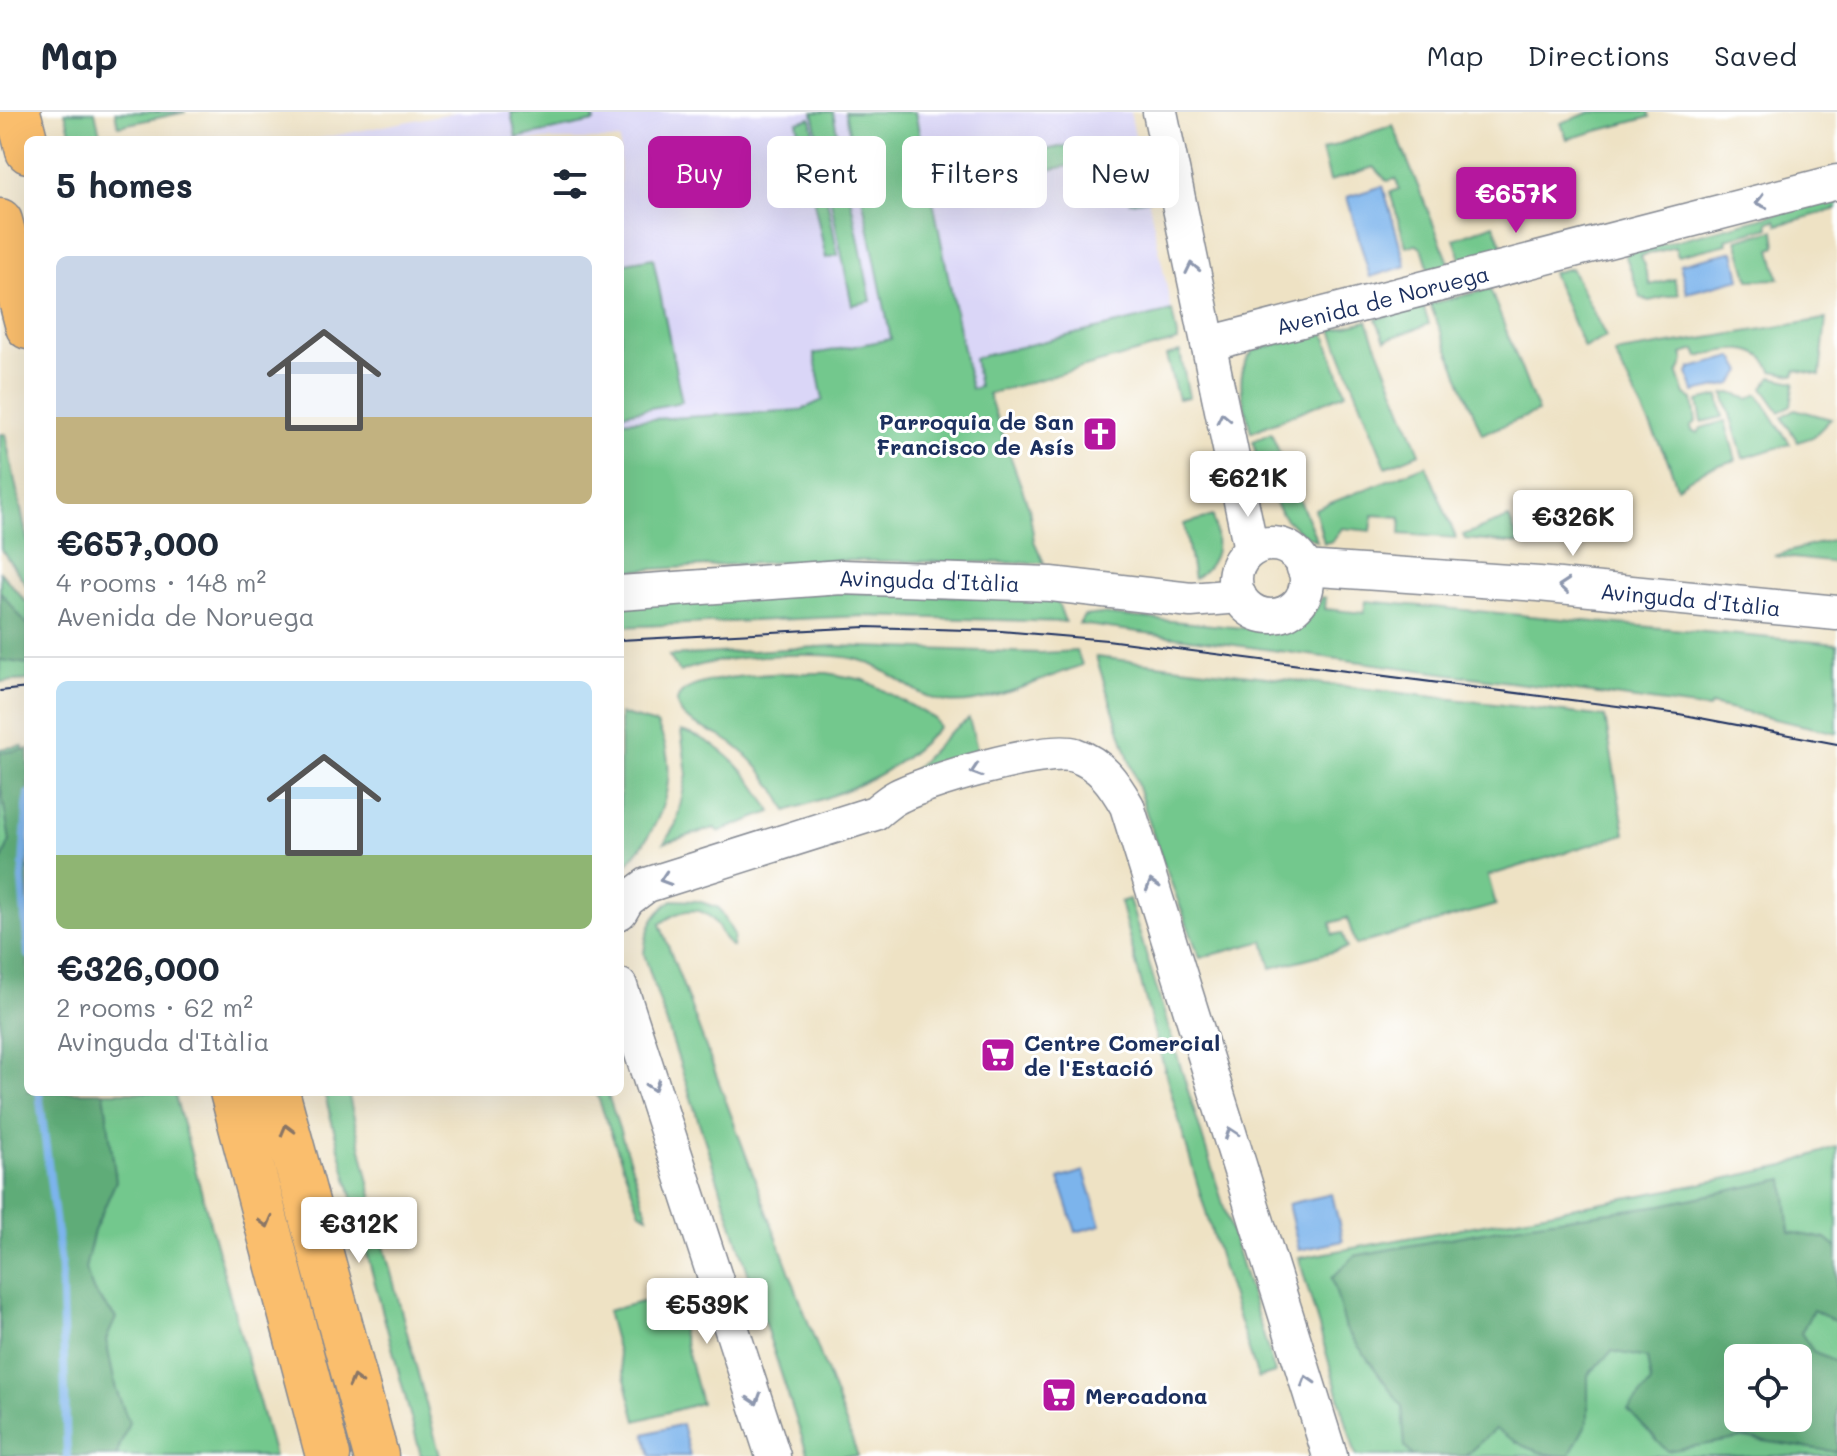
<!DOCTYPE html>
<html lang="en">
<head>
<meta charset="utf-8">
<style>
  :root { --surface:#fff; --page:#f2f2f3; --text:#1f2937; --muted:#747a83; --line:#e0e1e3; --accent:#b5179e }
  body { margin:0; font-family:Mali,sans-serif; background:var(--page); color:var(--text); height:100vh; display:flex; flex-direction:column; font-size:30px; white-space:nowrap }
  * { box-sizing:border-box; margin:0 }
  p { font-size:26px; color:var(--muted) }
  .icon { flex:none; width:44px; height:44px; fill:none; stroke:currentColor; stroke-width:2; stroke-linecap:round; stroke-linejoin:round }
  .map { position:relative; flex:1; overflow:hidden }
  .sheet { position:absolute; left:24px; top:24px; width:600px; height:960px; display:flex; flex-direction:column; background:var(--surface); border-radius:12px; box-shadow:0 8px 32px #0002 }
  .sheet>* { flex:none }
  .hud { position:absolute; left:648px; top:24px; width:760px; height:72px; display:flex; gap:16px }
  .buttons { position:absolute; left:1724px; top:1232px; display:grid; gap:16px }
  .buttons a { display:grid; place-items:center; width:88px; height:88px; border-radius:12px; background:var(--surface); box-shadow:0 8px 32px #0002; font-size:40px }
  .price { position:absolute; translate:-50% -68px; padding:0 18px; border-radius:8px; background:#fff; color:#222; font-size:26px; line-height:52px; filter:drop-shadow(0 2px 4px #0008) }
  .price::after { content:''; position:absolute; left:50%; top:48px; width:24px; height:18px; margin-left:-12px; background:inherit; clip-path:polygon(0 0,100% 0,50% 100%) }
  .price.current { background:var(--accent); color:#fff }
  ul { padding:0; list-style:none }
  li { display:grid; align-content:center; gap:16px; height:424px; padding:0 32px }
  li+li { border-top:2px solid var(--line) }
  li span { display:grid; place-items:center; height:248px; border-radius:12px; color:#555 }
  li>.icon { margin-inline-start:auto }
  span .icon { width:144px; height:144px; fill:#fffc; stroke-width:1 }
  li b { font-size:34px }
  h2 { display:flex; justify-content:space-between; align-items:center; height:96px; padding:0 32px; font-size:34px }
  .pill { padding:0 28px; border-radius:12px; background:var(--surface); box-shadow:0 8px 32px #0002; font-size:28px; line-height:72px }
  .pill.current { background:var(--accent); color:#fff }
  header { display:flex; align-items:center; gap:48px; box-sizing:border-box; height:112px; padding:0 40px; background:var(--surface); border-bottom:2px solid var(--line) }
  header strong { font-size:38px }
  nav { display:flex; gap:44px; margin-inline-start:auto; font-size:28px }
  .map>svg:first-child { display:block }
  .built { fill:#dad6f7 }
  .green { fill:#73c88d; stroke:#477c76; stroke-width:2; fill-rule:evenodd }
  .forest { fill:#5eac78; stroke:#3c6e6b; stroke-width:2; fill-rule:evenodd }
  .water { fill:#7cb4ec; stroke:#4c72a5; stroke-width:2 }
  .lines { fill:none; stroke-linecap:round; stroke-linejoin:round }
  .stream { stroke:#7cb4ec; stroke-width:8 }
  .minor-casing { stroke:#848891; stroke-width:37 }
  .major-casing { stroke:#848891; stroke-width:47 }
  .minor { stroke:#fff; stroke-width:34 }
  .major { stroke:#fabe6d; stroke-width:44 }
  .tram { stroke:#1b2f5e; stroke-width:2 }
  .oneway { stroke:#8d97ae }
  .oneway2 { stroke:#8a7666 }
  .labels { text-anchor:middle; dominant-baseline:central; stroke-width:6; stroke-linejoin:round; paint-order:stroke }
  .street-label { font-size:22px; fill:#1b2f5e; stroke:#fff }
  .poi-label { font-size:22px; font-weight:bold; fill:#1b2f5e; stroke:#fff; text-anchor:start }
</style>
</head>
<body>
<header>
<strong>Map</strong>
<nav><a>Map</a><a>Directions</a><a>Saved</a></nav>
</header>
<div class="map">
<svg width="1837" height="1344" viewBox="0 0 1837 1344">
  <rect width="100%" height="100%" fill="#fff"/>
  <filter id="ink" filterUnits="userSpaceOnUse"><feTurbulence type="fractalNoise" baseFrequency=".0125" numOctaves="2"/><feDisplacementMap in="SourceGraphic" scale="16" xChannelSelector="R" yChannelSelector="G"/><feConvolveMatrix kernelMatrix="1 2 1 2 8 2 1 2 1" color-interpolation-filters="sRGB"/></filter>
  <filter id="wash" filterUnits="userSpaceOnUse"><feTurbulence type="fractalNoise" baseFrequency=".006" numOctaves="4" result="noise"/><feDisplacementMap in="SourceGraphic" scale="32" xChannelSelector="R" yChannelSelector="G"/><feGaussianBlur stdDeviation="1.8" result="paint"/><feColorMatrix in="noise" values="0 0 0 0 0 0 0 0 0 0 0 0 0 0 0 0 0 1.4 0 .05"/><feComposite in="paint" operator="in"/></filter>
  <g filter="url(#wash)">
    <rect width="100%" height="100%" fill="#eee2c4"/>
    <path class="built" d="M456 0H1130L1178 229 988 282 1029 396 988 413 801 299 620 309V28H312Z"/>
    <path class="green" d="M65 0H95L101 26 72 28Z
      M115 0H186L118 14Z
      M511 0H593L594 10 516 26Z
      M813 0H833L871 189 852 193Z
      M845 0H915L971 277 979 275 974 246 1172 199 1178 229 988 282 1029 396 1034 429 1044 451 813 448 620 459V309L801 298 823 288 814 242 891 227Z
      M1591 0H1648L1650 5 1567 27 1561 11Z
      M811 6 838 143 826 146 797 10Z
      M1393 13 1450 153 1429 158 1423 138 1417 133 1406 134 1390 80 1399 77 1396 67 1387 69 1374 55 1330 69 1322 38Z
      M1089 29 1090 36 1078 38 1080 52 1015 64 1011 45Z
      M1139 41 1149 87 1130 90 1120 44Z
      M1837 86V97L1778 113 1776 108 1768 110 1769 115 1726 127 1727 132 1678 144 1675 135 1641 144 1650 173 1674 167 1679 182 1649 189 1641 186 1625 142Z
      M1494 112 1504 139 1462 150 1454 127Z
      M1774 118 1776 135 1771 137 1779 167 1749 168 1737 128Z
      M653 146 682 290 620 302V152Z
      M1571 156 1606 225 1584 236 1552 161Z
      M1490 177 1538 300 1482 322 1430 192Z
      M1423 194 1429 212 1385 228 1376 207Z
      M1826 207 1820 263 1796 258 1794 263 1772 259C1760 228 1722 238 1699 245L1696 238 1682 242 1684 249 1678 262 1685 283 1693 287 1696 310 1691 314 1692 319 1698 321 1701 316 1725 309 1736 348 1706 357 1677 375 1669 351 1614 241Z
      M1367 209 1420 341 1386 355 1332 218Z
      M1324 220 1346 281 1251 320C1245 292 1231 262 1254 238Z
      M1180 240 1189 285 1178 287 1166 244Z
      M1771 265 1795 270 1791 293 1780 300 1763 276Z
      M1731 281 1749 287 1758 282 1790 332 1743 346 1724 282Z
      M1719 284 1723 305 1702 310 1698 289Z
      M1795 297 1831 307 1813 325 1798 330 1782 305Z
      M1271 321 1317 429C1275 412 1262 369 1253 329Z
      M0 322H5L28 431V475L1 437Z
      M1426 353 1456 426 1400 422 1401 405 1373 403 1371 419 1342 416 1333 429 1324 431 1315 397Z
      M1213 404C1219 432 1220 450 1194 467L1184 412Z
      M1509 406 1520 432 1465 427 1463 423Z
      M1837 426V451L1774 444Z
      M0 460 28 492V568L0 570Z
      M821 479 1057 488 1065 510 864 504 620 515V494Z
      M1322 485 1326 486 1325 497 1364 501 1366 489 1837 532V621L1711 593 1709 597 1079 512 1084 504 1101 502 1283 520C1303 518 1315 502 1322 485Z
      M834 534 1041 541 1077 539 1082 553C1044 566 984 595 946 590 914 585 893 559 863 549 827 537 714 543 680 560L669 544Z
      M1096 545 1605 605 1625 722 1488 764 1496 793 1356 833 1347 806 1331 811 1333 823 1342 821 1347 836 1271 856 1264 829 1200 846 1156 731Z
      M827 561 864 568 934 606 939 615C893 665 849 678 787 699 773 670 750 641 722 625 711 619 694 614 684 604 641 558 811 561 827 561Z
      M620 602 657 612C684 666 660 719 620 759Z
      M969 607 978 640 912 660 948 622Z
      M681 619C720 628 754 666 771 700L718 720 715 716 664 731 676 712 687 662Z
      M23 634 20 734 0 767V637Z
      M1129 787 1275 1261 1258 1266C1206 1109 1161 950 1120 790Z
      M672 788 698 789 719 796 734 823 732 835C722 827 721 817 713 808 698 790 674 801 660 812L858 1344H808L644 842C646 817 652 804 672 788Z
      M82 980H174L274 1344H108L77 1157Z
      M324 980H348L381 1123 440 1344H421Z
      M596 980H607L648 1104 640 1100Z
      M1837 1034V1344H1356L1299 1146 1685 1075 1785 1054ZM1738 1246H1798V1306H1738Z
      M672 1182 701 1291 636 1309 607 1199Z"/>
    <path class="forest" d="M0 479 28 514V552L0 548Z
      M28 637V980H104L116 1069 94 1119 85 1157 94 1180 116 1206 106 1228 116 1278 129 1310 116 1344H0V752L10 729 0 671V641Z
      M1784 1067 1790 1120 1826 1127 1837 1136V1210L1813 1198 1801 1221 1813 1239 1837 1251V1340L1743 1326 1667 1339 1628 1298 1651 1271 1647 1246 1612 1239 1588 1263V1309L1569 1344C1538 1344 1520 1333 1495 1317L1465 1344H1413L1405 1335 1402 1294 1346 1217 1332 1166 1354 1144 1531 1111 1661 1093ZM1798 1246V1306H1738V1246Z"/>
    <path class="water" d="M1383 74 1406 154 1370 165 1347 85Z
      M1734 139 1740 167 1687 181 1680 152Z
      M1733 245 1742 259 1732 272 1694 280 1688 261 1691 256Z
      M1084 1059 1101 1113 1076 1120 1059 1067Z
      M1332 1082 1343 1129 1299 1138 1288 1092Z
      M682 1312 690 1344H651L645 1322Z"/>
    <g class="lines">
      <path class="stream" d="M28 682 22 767 28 843
        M39 980 61 1153 67 1344"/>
    </g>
  </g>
  <g filter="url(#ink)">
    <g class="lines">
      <defs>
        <g id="minor">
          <path d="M1160 0 1251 437"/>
          <path id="s1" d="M1208 232 1837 70"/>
          <circle cx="1271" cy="468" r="36"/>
          <path id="s2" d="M1304 456 1539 472 1837 501"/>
          <path id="s3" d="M620 481 841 465 1051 472 1191 488 1239 484"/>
          <path d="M620 800 627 788 647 773 875 701C881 696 888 690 895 686 922 670 1047 634 1075 643 1101 652 1114 671 1127 694L1330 1344"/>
          <path d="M620 874 773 1344"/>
        </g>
        <path id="major" d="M18 0 28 39
          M0 109 28 215
          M232 980 328 1344
          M277 980 376 1344"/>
      </defs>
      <use href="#minor" class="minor-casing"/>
      <use href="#major" class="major-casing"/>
      <use href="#minor" class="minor"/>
      <use href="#major" class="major"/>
      <path class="tram" d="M620 528 866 515 1001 519 1107 528 1679 602 1837 632
        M0 579 28 576"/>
    </g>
    <defs><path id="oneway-chevron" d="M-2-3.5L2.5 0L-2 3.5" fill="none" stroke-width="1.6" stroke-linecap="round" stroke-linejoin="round" transform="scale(2)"/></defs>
    <g class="oneway">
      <use href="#oneway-chevron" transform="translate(1761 90) rotate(165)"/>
      <use href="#oneway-chevron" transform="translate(1192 156) rotate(-102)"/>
      <use href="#oneway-chevron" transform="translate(1223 306) rotate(-102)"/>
      <use href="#oneway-chevron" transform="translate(1564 474) rotate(-175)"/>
      <use href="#oneway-chevron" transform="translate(976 659) rotate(162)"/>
      <use href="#oneway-chevron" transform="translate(665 767) rotate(162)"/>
      <use href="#oneway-chevron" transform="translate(1152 773) rotate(-107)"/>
      <use href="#oneway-chevron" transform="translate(653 974) rotate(72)"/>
      <use href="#oneway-chevron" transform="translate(1231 1021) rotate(-109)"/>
      <use href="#oneway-chevron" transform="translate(1307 1269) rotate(-107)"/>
      <use href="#oneway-chevron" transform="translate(755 1287) rotate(72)"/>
    </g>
    <g class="oneway2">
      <use href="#oneway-chevron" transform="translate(287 1018) rotate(-105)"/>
      <use href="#oneway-chevron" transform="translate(266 1110) rotate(75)"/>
      <use href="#oneway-chevron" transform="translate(355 1269) rotate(-105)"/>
    </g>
  </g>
  <defs>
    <symbol id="church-square" viewBox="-11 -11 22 22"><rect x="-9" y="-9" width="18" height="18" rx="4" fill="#b5179e" stroke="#fff"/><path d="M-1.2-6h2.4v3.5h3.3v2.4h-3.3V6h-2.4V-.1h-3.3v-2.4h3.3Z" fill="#fff"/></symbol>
    <symbol id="supermarket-square" viewBox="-11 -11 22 22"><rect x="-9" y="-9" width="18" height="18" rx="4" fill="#b5179e" stroke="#fff"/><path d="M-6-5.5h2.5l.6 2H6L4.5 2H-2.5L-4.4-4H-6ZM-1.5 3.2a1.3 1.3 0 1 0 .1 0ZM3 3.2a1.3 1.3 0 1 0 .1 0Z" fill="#fff"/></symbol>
  </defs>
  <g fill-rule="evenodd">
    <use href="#church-square" x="1080" y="302" width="40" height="40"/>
    <use href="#supermarket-square" x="978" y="923" width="40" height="40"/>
    <use href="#supermarket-square" x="1039" y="1263" width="40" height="40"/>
  </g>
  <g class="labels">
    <g class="street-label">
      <text stroke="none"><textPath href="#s1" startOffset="180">Avenida de Noruega</textPath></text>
      <text stroke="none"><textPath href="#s3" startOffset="310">Avinguda d'Itàlia</textPath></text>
      <text stroke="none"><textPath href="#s2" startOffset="388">Avinguda d'Itàlia</textPath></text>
    </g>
    <g class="poi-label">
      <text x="1074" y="309" text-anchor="end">Parroquia de San<tspan x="1074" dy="25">Francisco de Asís</tspan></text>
      <text x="1024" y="930">Centre Comercial<tspan x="1024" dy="25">de l'Estació</tspan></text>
      <text x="1085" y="1283">Mercadona</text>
    </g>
  </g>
</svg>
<div class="buttons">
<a><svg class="icon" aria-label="locate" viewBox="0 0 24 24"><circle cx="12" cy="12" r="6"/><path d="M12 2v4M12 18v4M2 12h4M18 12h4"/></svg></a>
</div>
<b class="price current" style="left:1516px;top:123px">€657K</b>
<b class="price" style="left:1248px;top:407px">€621K</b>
<b class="price" style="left:1573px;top:446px">€326K</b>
<b class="price" style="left:359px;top:1153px">€312K</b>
<b class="price" style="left:707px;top:1234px">€539K</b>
<div class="hud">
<a class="pill current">Buy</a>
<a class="pill">Rent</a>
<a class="pill">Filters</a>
<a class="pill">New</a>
</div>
<section class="sheet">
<h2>5 homes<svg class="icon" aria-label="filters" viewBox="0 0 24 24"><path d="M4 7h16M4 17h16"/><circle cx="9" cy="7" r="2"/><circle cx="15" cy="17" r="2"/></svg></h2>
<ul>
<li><span style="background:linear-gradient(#c9d6e8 65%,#c2b280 0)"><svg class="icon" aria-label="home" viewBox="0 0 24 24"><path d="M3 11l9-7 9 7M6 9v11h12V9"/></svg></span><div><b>€657,000</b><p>4 rooms · 148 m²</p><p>Avenida de Noruega</p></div></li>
<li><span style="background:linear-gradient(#bfe0f5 70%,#8fb573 0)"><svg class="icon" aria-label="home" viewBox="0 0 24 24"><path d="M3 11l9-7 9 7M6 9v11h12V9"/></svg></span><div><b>€326,000</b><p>2 rooms · 62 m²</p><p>Avinguda d'Itàlia</p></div></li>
</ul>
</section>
</div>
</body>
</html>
